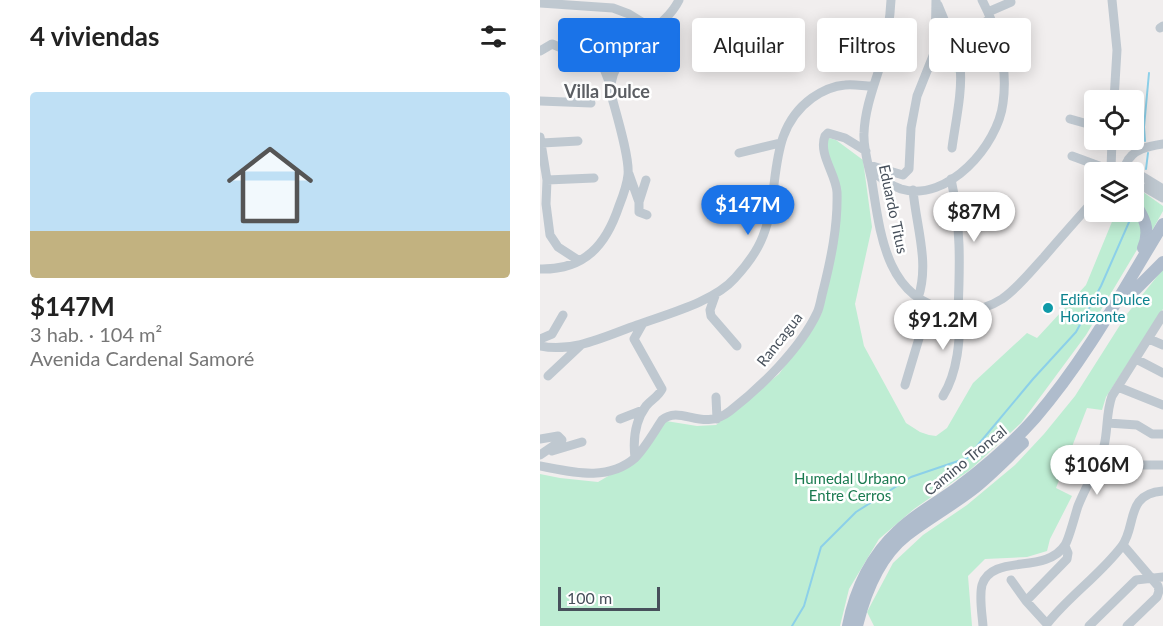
<!DOCTYPE html>
<html lang="es">
<head>
<meta charset="utf-8">
<style>
  :root { --surface:#fff; --page:#f2f2f2; --text:#222; --muted:#767676; --line:#e0e0e0; --accent:#1a73e8 }
  body { margin:0; font-family:Lato,sans-serif; background:var(--page); color:var(--text); height:100vh; display:flex; flex-direction:column; font-size:22px; white-space:nowrap }
  * { box-sizing:border-box; margin:0 }
  p { font-size:20px; color:var(--muted) }
  .icon { flex:none; width:33px; height:33px; fill:none; stroke:currentColor; stroke-width:2; stroke-linecap:round; stroke-linejoin:round }
  .map { position:relative; flex:1; overflow:hidden }
  .drawer { display:flex; flex-direction:column; background:var(--surface); width:540px }
  .drawer>* { flex:none }
  .banner { position:absolute; left:18px; top:18px; width:514px; height:54px; display:flex; gap:12px }
  .tools { position:absolute; left:544px; top:90px; display:grid; gap:12px }
  .tools a { display:grid; place-items:center; width:60px; height:60px; border-radius:6px; background:var(--surface); box-shadow:0 3px 15px #0003; font-size:30px }
  .scale { position:absolute; left:18px; bottom:15px; width:102px; box-sizing:border-box; padding-left:6px; border:3px solid #47505b; border-top:0; font-size:16px; line-height:21px; white-space:nowrap; color:#47505b; -webkit-text-stroke:4px #fff; paint-order:stroke }
  .price { position:absolute; translate:-50% -51px; padding:0 14px; border-radius:21px; background:#fff; color:#222; font-size:20px; line-height:39px; filter:drop-shadow(0 2px 3px #0008) }
  .price::after { content:''; position:absolute; left:50%; top:36px; width:18px; height:14px; margin-left:-9px; background:inherit; clip-path:polygon(0 0,100% 0,50% 100%) }
  .price.on { background:var(--accent); color:#fff }
  ul { padding:0; list-style:none }
  li { display:grid; align-content:center; gap:12px; height:318px; padding:0 30px }
  li+li { border-top:2px solid var(--line) }
  li span { display:grid; place-items:center; height:186px; border-radius:6px; color:#555 }
  li>.icon { margin-inline-start:auto }
  span .icon { width:108px; height:108px; fill:#fffc; stroke-width:1 }
  li b { font-size:26px }
  h2 { display:flex; justify-content:space-between; align-items:center; height:72px; padding:0 30px; font-size:26px }
  .chip { padding:0 21px; border-radius:6px; background:var(--surface); box-shadow:0 3px 15px #0003; font-size:21px; line-height:54px }
  .chip.on { background:var(--accent); color:#fff }
  main { display:flex; flex:1; min-height:0 }
  .map>svg:first-child { display:block }
  .green { fill:#beedd3 }
  .lines { fill:none; stroke-linecap:round; stroke-linejoin:round }
  .stream { stroke:#8cd0e9; stroke-width:2 }
  .minor { stroke:#bfc8d0; stroke-width:9 }
  .major { stroke:#afbccc; stroke-width:12 }
  .culture-dot { fill:#0f9aa8; stroke:#fff; stroke-width:2 }
  .labels { text-anchor:middle; dominant-baseline:central; stroke-width:5; stroke-linejoin:round; paint-order:stroke }
  .street-label { font-size:15px; fill:#47505b; stroke:#fff }
  .culture-label { font-size:15px; fill:#0d838f; stroke:#fff; text-anchor:start }
  .park-label { font-size:15px; fill:#1a7a50; stroke:#fff }
  .quarter-label { font-size:18px; font-weight:bold; fill:#5b5e63; stroke:#fff }
</style>
</head>
<body>
<main>
<section class="drawer">
<h2>4 viviendas<svg class="icon" aria-label="filters" viewBox="0 0 24 24"><path d="M4 7h16M4 17h16"/><circle cx="9" cy="7" r="2"/><circle cx="15" cy="17" r="2"/></svg></h2>
<ul>
<li><span style="background:linear-gradient(#bfe0f5 75%,#c2b280 0)"><svg class="icon" aria-label="home" viewBox="0 0 24 24"><path d="M3 11l9-7 9 7M6 9v11h12V9"/></svg></span><div><b>$147M</b><p>3 hab. · 104 m²</p><p>Avenida Cardenal Samoré</p></div></li>
</ul>
</section>
<div class="map">
<svg width="623" height="626" viewBox="0 0 623 626">
  <rect width="100%" height="100%" fill="#f1eeee"/>
  <path class="green" d="M403 16 420 73 395 69 404 48Z
    M289 138 296 140 323 160 332 227 315 304 324 346 366 423 380 432 389 435 396 436 407 428 433 383 487 333 497 338 546 285 576 212H594L603 231 601 243 546 335 481 423 430 470 374 509 339 539 309 589 300 626H0V474L20 478 58 482 94 461 126 421 157 426 176 425 239 374 281 315 297 188 287 155 286 141Z
    M603 192 623 206V211L609 236 594 198V193Z
    M623 269V309L566 397 562 410 547 408 516 488 532 496 510 539 507 551 487 557 445 559 428 576 432 626H334L327 612 353 563 383 535 427 505 475 465 504 434 535 396 587 314Z"/>
  <g class="lines">
    <path class="stream" d="M605 141 604 127 609 73
      M606 169 608 153
      M252 626 264 606 281 547 316 512 371 477 427 458 493 379 536 332 561 286 593 213"/>
    <path class="minor" d="M351 0C350 21 346 43 341 63 334 86 325 108 324 133 323 149 329 167 332 182 340 232 346 298 406 309 426 313 445 310 462 299 478 288 491 271 504 257 521 237 538 218 555 199
      M572 0 577 50 574 100
      M0 3 73 8 89 14 115 30
      M398 5C406 25 417 46 420 68 423 89 415 125 412 148
      M448 12 471 2
      M620 28 623 26
      M413 42 450 19
      M56 48 70 84
      M0 51 12 44 31 52
      M0 101 51 103
      M530 119 555 126
      M0 137 7 180 6 204 10 235 18 247 38 260
      M2 143 38 141
      M199 153 240 143
      M532 156 570 170
      M586 164C592 149 609 146 623 144
      M329 165 363 175 369 169 371 128 377 96 395 51 396 0
      M330 169C339 177 349 185 361 189 408 203 458 145 463 103 468 67 458 31 442 0
      M571 169 572 140
      M592 170 623 189
      M89 174 99 202V212L107 215
      M411 179C421 225 420 265 418 311
      M7 180 54 178
      M594 187 606 188 623 198
      M373 190C376 226 390 263 378 298
      M99 202 106 180
      M0 269C45 270 66 245 79 206 83 196 87 185 88 175 90 158 76 113 71 94 67 49 122 35 139 0
      M176 293 170 310 171 316 197 346
      M0 339 12 334 23 315
      M609 339 623 345
      M0 346C33 353 66 336 97 325 127 314 174 302 195 278 206 266 217 252 223 236 242 189 225 132 272 98 282 91 292 86 305 85 314 84 324 86 332 86
      M596 359 623 373
      M8 376 41 345
      M365 385 389 305
      M578 387 623 405
      M403 396C418 372 420 339 420 311
      M176 397 177 419
      M80 419 103 410
      M568 423 597 425 612 434H623
      M0 439 18 436 22 440 0 455
      M12 451 42 442
      M560 457 584 459 596 465H623
      M95 458C93 441 95 421 106 406 111 400 119 396 122 389L94 339 103 323
      M0 466C32 472 67 482 95 458 105 448 114 432 122 420 141 404 162 433 190 411 221 387 260 349 277 313 280 307 281 298 283 291 291 259 298 226 297 192 296 174 278 154 285 136L288 133 305 138 326 151
      M583 545 618 586 619 591 617 597 587 626
      M471 580 486 601 507 624C529 596 560 575 582 546 597 525 585 494 623 491
      M486 601 527 559 528 553 525 546
      M443 626C442 613 439 597 442 585 452 553 506 575 525 545 529 539 535 515 538 506 546 486 558 467 564 446 568 430 566 412 572 396L623 315
      M549 626 596 580 623 577"/>
    <path class="major" d="M594 202C604 217 611 230 603 248
      M588 297 623 262
      M308 626C315 590 331 556 358 531 375 514 398 502 417 488 445 467 472 444 495 418 546 359 583 290 623 224
      M317 626C325 593 340 556 367 535 388 519 411 506 432 490 450 476 466 459 483 443"/>
  </g>
  <circle class="culture-dot" cx="508" cy="308" r="6"/>
  <g class="labels">
    <g class="street-label">
      <text transform="translate(354 209) rotate(78)">Eduardo Titus</text>
      <text transform="translate(239 339) rotate(-52)">Rancagua</text>
      <text transform="translate(425 460) rotate(-39)">Camino Troncal</text>
    </g>
    <g class="culture-label">
      <text x="520" y="299">Edificio Dulce<tspan x="520" dy="17">Horizonte</tspan></text>
    </g>
    <g class="park-label">
      <text x="310" y="478">Humedal Urbano<tspan x="310" dy="17">Entre Cerros</tspan></text>
    </g>
    <g class="quarter-label">
      <text x="67" y="91">Villa Dulce</text>
    </g>
  </g>
</svg>
<div class="tools">
<a><svg class="icon" aria-label="locate" viewBox="0 0 24 24"><circle cx="12" cy="12" r="6"/><path d="M12 2v4M12 18v4M2 12h4M18 12h4"/></svg></a>
<a><svg class="icon" aria-label="layers" viewBox="0 0 24 24"><path d="M12 4l9 5-9 5-9-5zM3 14l9 5 9-5"/></svg></a>
</div>
<div class="scale">100 m</div>
<b class="price on" style="left:208px;top:236px">$147M</b>
<b class="price" style="left:434px;top:243px">$87M</b>
<b class="price" style="left:403px;top:351px">$91.2M</b>
<b class="price" style="left:557px;top:496px">$106M</b>
<div class="banner">
<a class="chip on">Comprar</a>
<a class="chip">Alquilar</a>
<a class="chip">Filtros</a>
<a class="chip">Nuevo</a>
</div>
</div>
</main>
</body>
</html>
